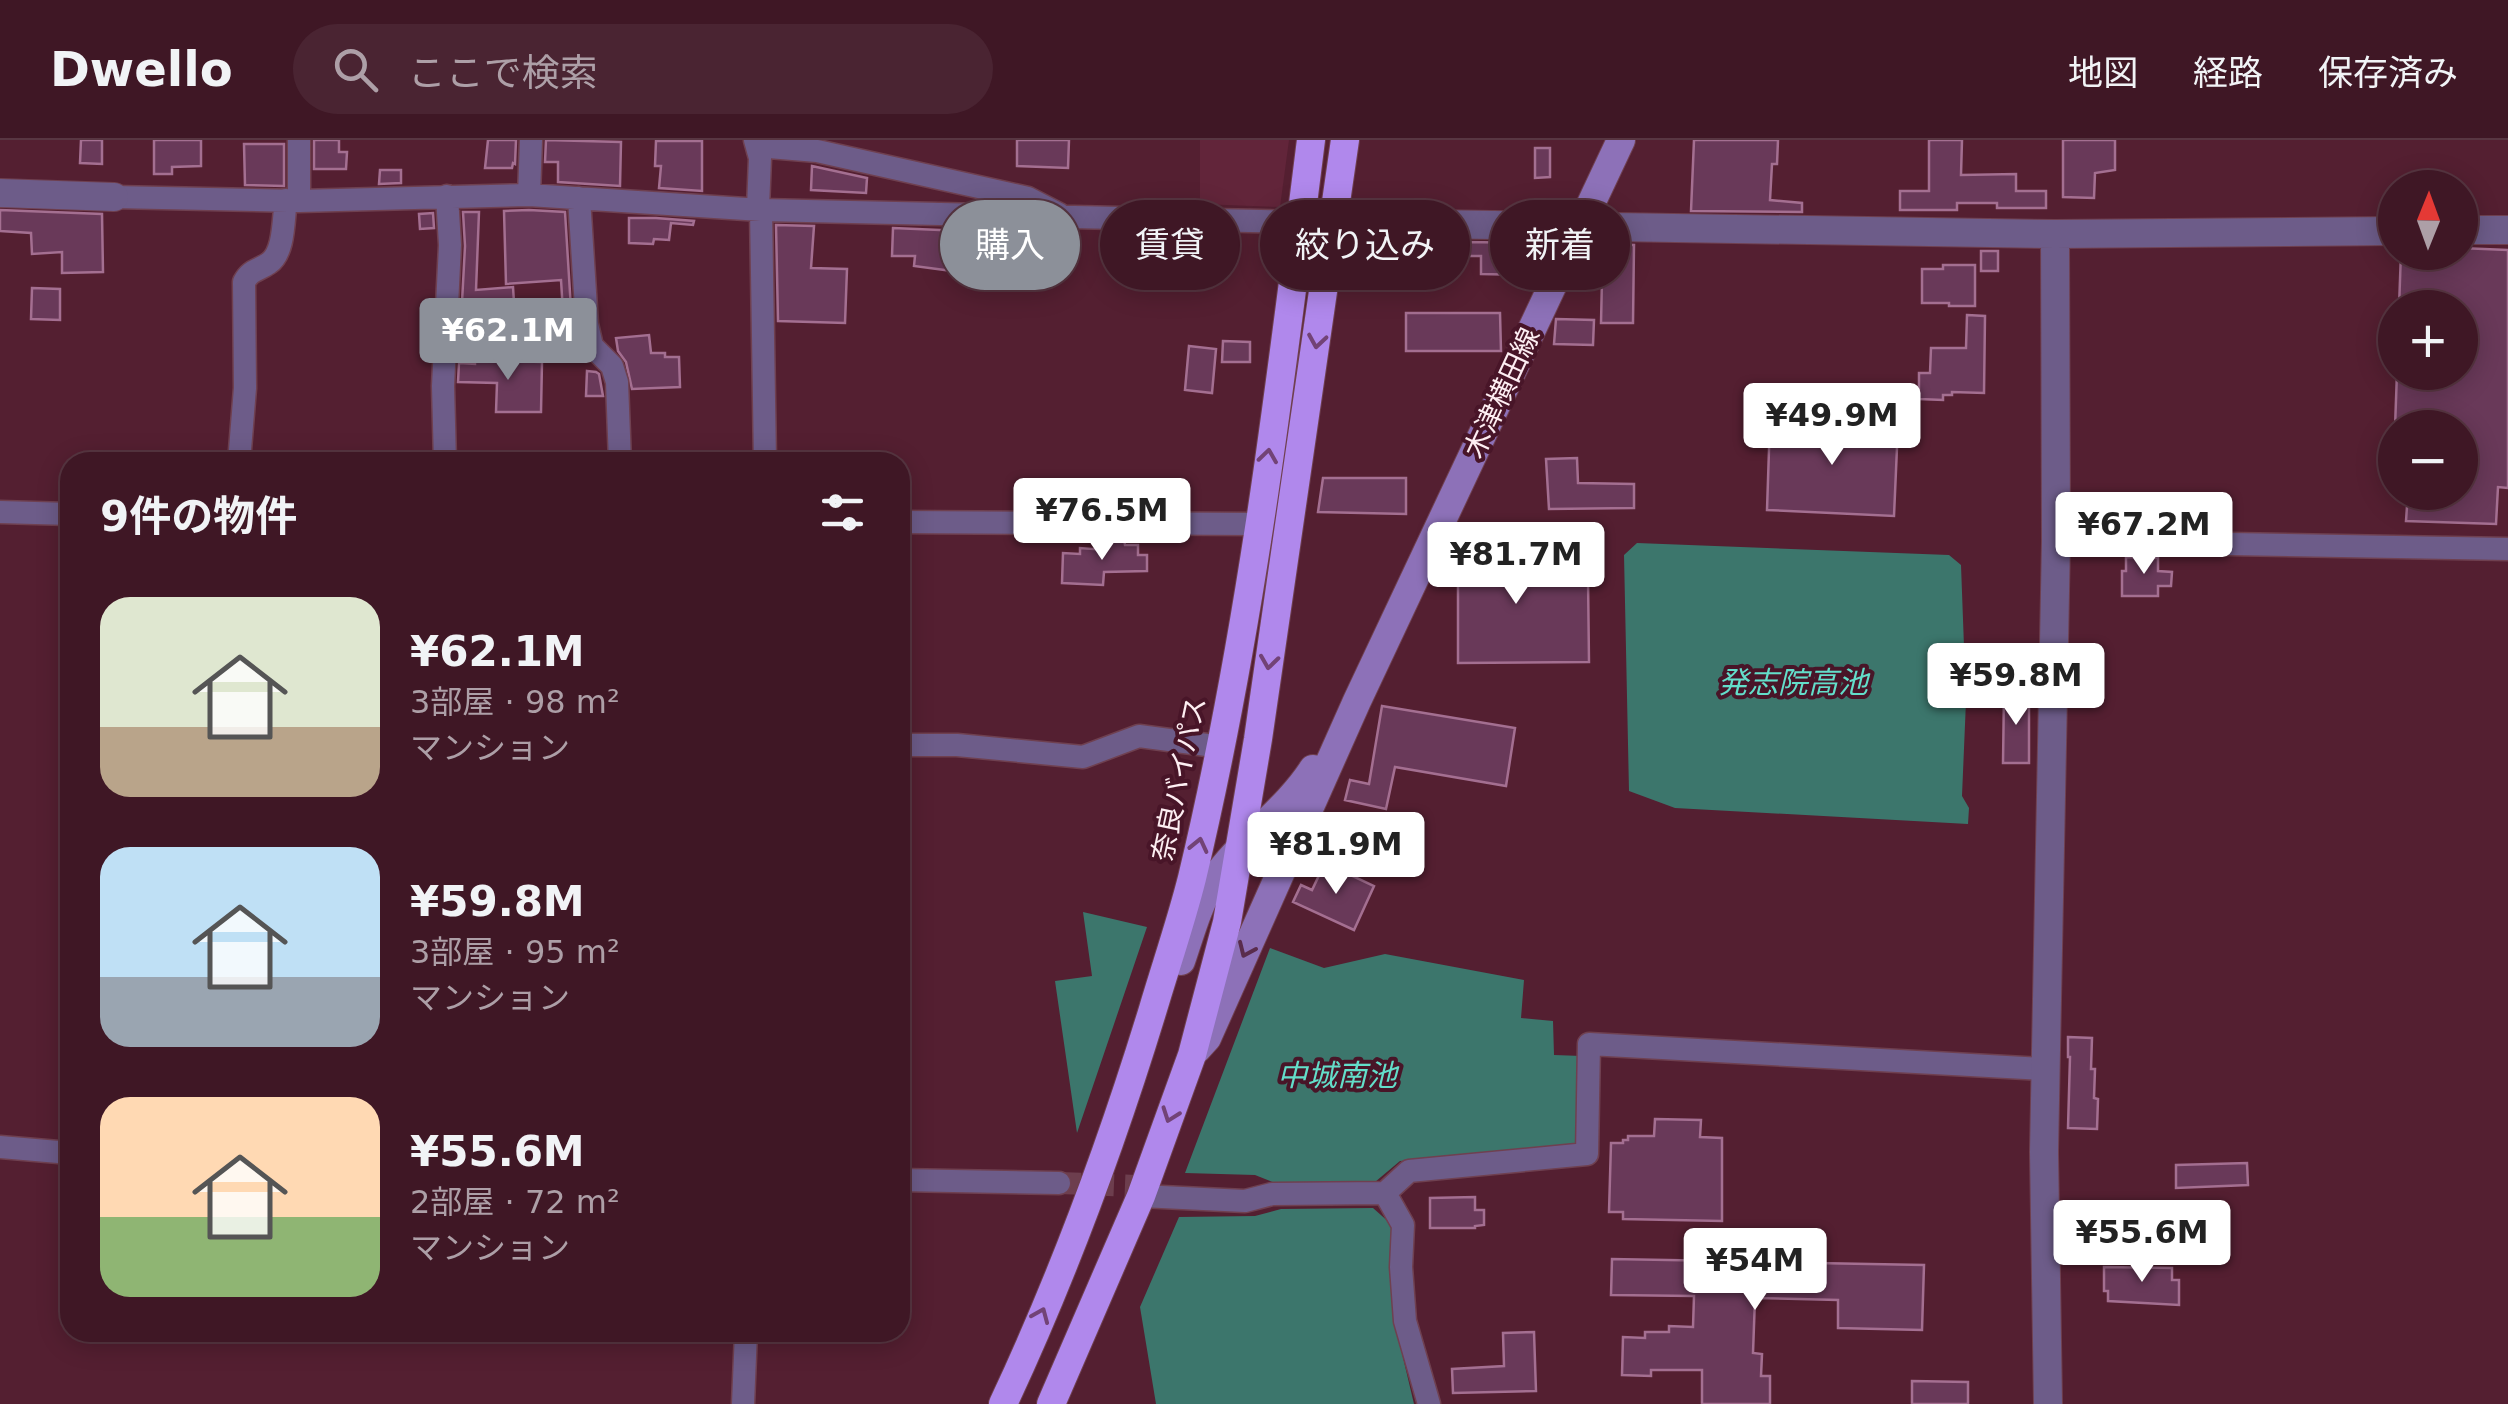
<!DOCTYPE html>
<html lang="ja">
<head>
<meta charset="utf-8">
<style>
  :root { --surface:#3f1725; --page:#4a2432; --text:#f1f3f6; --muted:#ad9fa7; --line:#583642; --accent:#8c9099 }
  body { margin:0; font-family:"DejaVu Sans","Noto Sans JP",sans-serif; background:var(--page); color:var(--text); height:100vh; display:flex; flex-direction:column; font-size:38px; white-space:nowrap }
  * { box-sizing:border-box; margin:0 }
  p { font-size:32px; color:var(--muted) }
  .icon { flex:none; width:55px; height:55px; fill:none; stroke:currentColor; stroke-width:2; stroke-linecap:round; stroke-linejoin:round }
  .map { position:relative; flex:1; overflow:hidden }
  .details { position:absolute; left:60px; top:312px; width:850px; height:890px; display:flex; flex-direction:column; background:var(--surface); border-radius:30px; box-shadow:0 5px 25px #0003,0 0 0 2px var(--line) }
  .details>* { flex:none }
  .hud { position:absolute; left:940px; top:60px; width:950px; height:90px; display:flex; gap:20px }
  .needle { width:65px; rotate:1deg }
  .fabs { position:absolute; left:2378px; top:30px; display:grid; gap:20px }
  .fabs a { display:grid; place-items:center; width:100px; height:100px; border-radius:50%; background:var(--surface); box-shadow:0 5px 25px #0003,0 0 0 2px var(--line); font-size:50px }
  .price { position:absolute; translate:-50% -85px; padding:0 22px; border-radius:10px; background:#fff; color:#222; font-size:32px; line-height:65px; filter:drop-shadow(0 2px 5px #0008) }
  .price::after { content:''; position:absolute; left:50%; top:60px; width:30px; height:22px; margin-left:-15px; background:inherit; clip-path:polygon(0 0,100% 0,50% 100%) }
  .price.on { background:var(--accent); color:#fff }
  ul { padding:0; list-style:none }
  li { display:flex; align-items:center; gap:30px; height:250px; padding:0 40px }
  li span { display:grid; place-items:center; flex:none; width:280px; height:200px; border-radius:30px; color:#555 }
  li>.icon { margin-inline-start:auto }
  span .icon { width:120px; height:120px; fill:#fffc; stroke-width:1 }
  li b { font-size:42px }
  h2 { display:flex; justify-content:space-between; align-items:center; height:120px; padding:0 40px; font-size:42px }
  .chip { padding:0 35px; border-radius:45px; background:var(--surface); box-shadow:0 5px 25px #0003,0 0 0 2px var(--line); font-size:35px; line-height:90px }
  .chip.on { background:var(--accent); color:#fff }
  header { display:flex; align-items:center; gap:60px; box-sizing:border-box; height:140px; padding:0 50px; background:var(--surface); border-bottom:2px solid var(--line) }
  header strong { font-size:48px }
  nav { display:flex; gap:55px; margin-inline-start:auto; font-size:35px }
  .search { width:700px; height:90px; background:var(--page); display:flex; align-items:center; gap:25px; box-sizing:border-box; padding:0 35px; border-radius:55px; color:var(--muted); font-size:38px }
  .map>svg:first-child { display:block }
  .built { fill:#62253a }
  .water { fill:#3c766c }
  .building { fill:#693959; stroke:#a46f91; stroke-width:2.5 }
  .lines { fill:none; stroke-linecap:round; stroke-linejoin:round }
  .minor-tunnel { stroke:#6d3e4e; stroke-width:22; stroke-dasharray:22 11; stroke-linecap:butt }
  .minor-casing { stroke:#6f4050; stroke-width:25 }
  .tertiary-casing { stroke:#6f4050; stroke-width:30 }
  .secondary-casing { stroke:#6f4050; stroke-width:30 }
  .trunk-casing { stroke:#6f4050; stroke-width:30 }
  .minor { stroke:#6d5c89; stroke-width:22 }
  .tertiary { stroke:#6d5c89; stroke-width:28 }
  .secondary { stroke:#8d71b8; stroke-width:28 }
  .trunk { stroke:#b088ec; stroke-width:28 }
  .oneway { stroke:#724376 }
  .oneway2 { stroke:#592c4c }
  .labels { text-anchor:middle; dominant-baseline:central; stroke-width:8; stroke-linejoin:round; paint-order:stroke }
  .street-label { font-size:28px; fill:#fdeef2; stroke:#481528 }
  .water-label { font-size:30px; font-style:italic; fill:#63deca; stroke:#481528 }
</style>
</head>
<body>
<header>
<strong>Dwello</strong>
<div class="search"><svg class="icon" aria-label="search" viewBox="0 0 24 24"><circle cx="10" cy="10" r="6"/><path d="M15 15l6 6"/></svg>ここで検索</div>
<nav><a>地図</a><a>経路</a><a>保存済み</a></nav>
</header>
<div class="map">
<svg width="2508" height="1264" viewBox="0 0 2508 1264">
  <rect width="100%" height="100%" fill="#541f31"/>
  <path class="built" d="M1200 0H1289L1280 67 1200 64Z"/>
  <path class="water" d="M1637 403 1949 415 1961 425 1966 561 1962 656 1969 668 1968 684 1675 668 1629 651 1624 415Z
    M1083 772 1147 787 1077 993 1055 841 1092 836Z
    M1270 808 1324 828 1385 814 1524 840 1521 878 1553 881 1554 915 1582 916 1576 1010 1400 1021 1375 1042 1275 1043 1255 1035 1185 1033Z
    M1373 1068 1391 1084 1397 1192 1414 1264H1156L1140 1167 1179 1077 1255 1076 1281 1069Z"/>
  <path class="building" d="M81 0H102V24L80 23Z
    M154 0H201V26L172 27V34H154Z
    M314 0H339V12H347L346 29H314Z
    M488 0H516L515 24 513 23 512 28H485Z
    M546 0 621 2 620 46 558 42V22H545Z
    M1017 0H1069L1068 28 1017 26Z
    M1694 0H1778L1777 24H1772L1770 60 1802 63V72L1691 71Z
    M1929 0H1962L1961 35 2016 34V51H2046V68H1997V63H1957V70H1900V51H1929Z
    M2063 0H2115V30L2095 33 2094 58 2063 57Z
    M656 1H702V51L659 48 661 26H655Z
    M244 4H284V46L245 45Z
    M1535 8H1550V37L1535 38Z
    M812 26 867 38 866 53 811 50Z
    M380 30H401V43L379 44Z
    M0 70 102 74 103 132 62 133V112L32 114 31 93 0 91Z
    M529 70 565 72 572 185 575 201H572L574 209 541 213 537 174 563 172 561 140 506 144 504 71Z
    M463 72H479L476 150 513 147 515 178 461 181 465 106Z
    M433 73 434 88 420 89 419 74Z
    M629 78H656L694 81 693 85 671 83 669 100 654 99 653 104 629 103Z
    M776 85 814 86 811 128 847 129 845 183 778 181Z
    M893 88 963 91 964 107 960 132 914 126 915 116H892Z
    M1460 102 1544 103V117L1531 135 1481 134V116H1460Z
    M1602 104 1634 105 1633 183H1601L1602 139 1583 138 1584 120 1587 113H1602Z
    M2460 108 2508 110V348L2498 347 2496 384 2406 381 2408 352H2460V288H2395L2397 232H2460V168H2399L2401 112H2460Z
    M1981 111H1998V131H1981Z
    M1943 125H1975V166H1949V163H1922V129H1943Z
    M32 148 60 149V180L31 179Z
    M1406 173H1500L1501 211H1406Z
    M1967 175 1985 176 1984 253 1952 252V255H1943V260L1919 259V233H1930L1931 208H1966Z
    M1556 179 1594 180 1593 205 1554 204Z
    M649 195 651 213H665V217H679L680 247 632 249 626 222 618 211 616 198Z
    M1223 201 1250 202V222H1222Z
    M1189 206 1216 209 1212 253 1185 250Z
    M475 220 542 222 541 272H496L497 243 458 242 459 223 475 224Z
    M587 231 596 232 599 234 603 256H586Z
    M1770 280 1898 285 1894 376 1767 370Z
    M1577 318 1578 343 1634 344V368L1549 369 1546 319Z
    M1323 338H1406V374L1318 372Z
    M1458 391H1487V395H1524L1523 438 1588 437 1589 522 1458 523Z
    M1106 398H1124L1125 405H1138V415H1147V431L1104 432 1103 445 1062 443 1063 413 1080 414V408L1106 410Z
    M2126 417 2158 418V431L2172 432 2171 446H2158V456H2122V431H2126Z
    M2004 553H2029V623H2003Z
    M1382 566 1515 588 1506 646 1395 627 1386 669 1345 660 1350 640 1369 644Z
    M1325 723 1374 746 1354 790 1293 762 1301 745 1312 750Z
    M2068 897 2092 898 2091 929H2095L2094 958 2098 959 2097 989 2068 988 2070 917H2068Z
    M1655 979 1701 980 1700 997 1722 998V1081L1623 1079V1072H1609L1611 1003H1623V1000H1628V996H1654Z
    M2247 1023 2248 1045 2176 1048V1025Z
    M1475 1057V1070H1484V1085L1475 1086V1088H1430V1058Z
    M1782 1118 1815 1119V1123L1924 1125 1922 1190 1838 1188V1160L1755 1158 1753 1213 1762 1214 1761 1236H1770V1264H1702V1230H1651V1236L1622 1235 1623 1197 1645 1198V1192H1669V1186L1693 1187 1694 1156 1611 1155 1612 1119 1782 1122Z
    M2104 1127 2172 1128V1140H2179V1165L2108 1161V1151H2104Z
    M1534 1192 1536 1251 1453 1253 1452 1229 1504 1226 1503 1193Z
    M1912 1241 1968 1242V1264H1912Z"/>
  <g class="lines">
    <path class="minor-tunnel" d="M1059 1043 1161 1047"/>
    <defs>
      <path id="minor" d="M755 0 760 18 758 68
        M757 6 817 11 1028 58 1059 74
        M529 55 531 0
        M114 57 299 61 529 55 761 70 1300 82
        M579 58 587 184 592 206 612 226 617 242 620 322
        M299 61V0
        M761 70 765 322
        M239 322 245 248 244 142C251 129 258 131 269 123 285 112 283 78 286 60
        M445 322 443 246 450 105 447 56
        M0 372 70 374
        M900 382 1259 384
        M2056 401 2508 409
        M900 605H957L1083 617 1139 596 1222 607
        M0 1007 70 1013
        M900 1040 1059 1043
        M1385 1053 1403 1085 1401 1127 1405 1181 1429 1264
        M1141 1056 1245 1061 1272 1054 1385 1053 1409 1031 1587 1014 1589 904 2045 929
        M743 1264 746 1192"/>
      <path id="tertiary" d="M0 53 114 57
        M1300 82 2055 94 2395 91
        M2460 90H2508
        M2048 1264 2044 1012 2056 401 2055 94"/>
      <path id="secondary" d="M1181 821C1190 795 1198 764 1213 741 1242 699 1285 672 1313 629
        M1197 909 1207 898 1357 561 1621 0"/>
      <path id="trunk" d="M1003 1264C1063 1136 1112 1003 1153 869 1166 825 1181 782 1192 738 1250 496 1280 247 1311 0
        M1051 1264 1141 1056 1192 915 1227 782 1258 599 1345 0"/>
    </defs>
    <use href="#minor" class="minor-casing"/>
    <use href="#tertiary" class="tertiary-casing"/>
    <use href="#secondary" class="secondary-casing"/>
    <use href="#trunk" class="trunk-casing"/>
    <use href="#minor" class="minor"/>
    <use href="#tertiary" class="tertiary"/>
    <use href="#secondary" class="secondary"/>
    <use href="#trunk" class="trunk"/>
  </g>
  <defs><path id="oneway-chevron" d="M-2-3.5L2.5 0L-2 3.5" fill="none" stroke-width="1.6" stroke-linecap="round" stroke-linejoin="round" transform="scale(2.5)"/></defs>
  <g class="oneway">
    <use href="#oneway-chevron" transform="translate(1317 201) rotate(99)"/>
    <use href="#oneway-chevron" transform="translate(1268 316) rotate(-82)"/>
    <use href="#oneway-chevron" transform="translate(1269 522) rotate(98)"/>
    <use href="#oneway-chevron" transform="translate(1199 705) rotate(-77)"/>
    <use href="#oneway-chevron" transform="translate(1170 975) rotate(110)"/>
    <use href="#oneway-chevron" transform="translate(1041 1175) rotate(-67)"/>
  </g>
  <use class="oneway2" href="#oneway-chevron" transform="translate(1246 810) rotate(114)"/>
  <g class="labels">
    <g class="street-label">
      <text transform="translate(1502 253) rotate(-65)">木津横田線</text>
      <text transform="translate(1179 639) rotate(-78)">奈良バイパス</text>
    </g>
    <g class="water-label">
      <text x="1793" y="542">発志院高池</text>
      <text x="1337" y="935">中城南池</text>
    </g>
  </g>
</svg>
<div class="fabs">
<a><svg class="needle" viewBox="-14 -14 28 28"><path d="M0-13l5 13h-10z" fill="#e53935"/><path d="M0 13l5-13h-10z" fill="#ad9fa7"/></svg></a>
<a>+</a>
<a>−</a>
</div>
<b class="price on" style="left:508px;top:243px">¥62.1M</b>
<b class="price" style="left:1832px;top:328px">¥49.9M</b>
<b class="price" style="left:1102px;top:423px">¥76.5M</b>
<b class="price" style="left:2144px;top:437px">¥67.2M</b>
<b class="price" style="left:1516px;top:467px">¥81.7M</b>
<b class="price" style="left:2016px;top:588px">¥59.8M</b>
<b class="price" style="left:1336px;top:757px">¥81.9M</b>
<b class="price" style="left:2142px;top:1145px">¥55.6M</b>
<b class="price" style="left:1755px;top:1173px">¥54M</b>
<div class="hud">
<a class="chip on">購入</a>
<a class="chip">賃貸</a>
<a class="chip">絞り込み</a>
<a class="chip">新着</a>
</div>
<section class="details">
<h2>9件の物件<svg class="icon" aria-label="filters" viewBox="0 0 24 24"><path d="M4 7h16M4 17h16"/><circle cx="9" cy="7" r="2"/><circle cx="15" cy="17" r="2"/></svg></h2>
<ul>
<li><span style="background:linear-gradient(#dfe7d0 65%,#b9a48a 0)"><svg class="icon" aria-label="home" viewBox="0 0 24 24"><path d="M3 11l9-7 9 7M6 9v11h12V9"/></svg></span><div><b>¥62.1M</b><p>3部屋 · 98 m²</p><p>マンション</p></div></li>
<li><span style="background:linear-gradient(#bfe0f5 65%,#9aa5b1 0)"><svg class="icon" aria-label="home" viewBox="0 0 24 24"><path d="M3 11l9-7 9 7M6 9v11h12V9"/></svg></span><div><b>¥59.8M</b><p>3部屋 · 95 m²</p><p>マンション</p></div></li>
<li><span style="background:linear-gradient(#ffd9b3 60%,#8fb573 0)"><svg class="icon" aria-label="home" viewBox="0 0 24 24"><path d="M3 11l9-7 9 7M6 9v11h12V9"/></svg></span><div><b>¥55.6M</b><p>2部屋 · 72 m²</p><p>マンション</p></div></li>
</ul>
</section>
</div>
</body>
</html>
